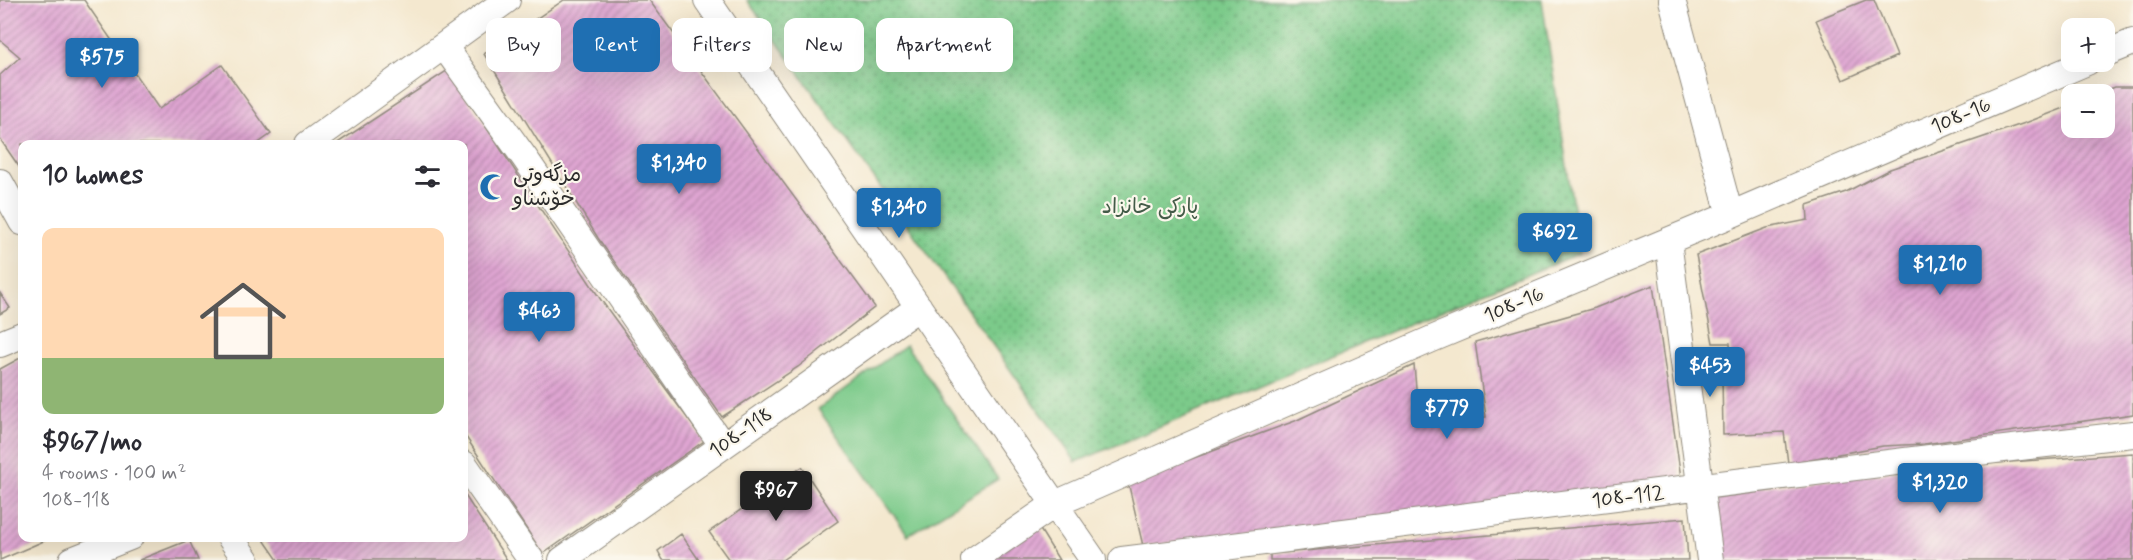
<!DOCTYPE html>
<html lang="en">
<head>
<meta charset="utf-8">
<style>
  :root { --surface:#fff; --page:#f7f7f7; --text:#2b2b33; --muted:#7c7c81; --line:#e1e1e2; --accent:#1f6fb2 }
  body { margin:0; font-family:Mynerve,"Playpen Sans Arabic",sans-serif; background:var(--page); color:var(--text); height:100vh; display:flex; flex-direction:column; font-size:22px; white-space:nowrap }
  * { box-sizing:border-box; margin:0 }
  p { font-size:20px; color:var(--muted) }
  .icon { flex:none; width:33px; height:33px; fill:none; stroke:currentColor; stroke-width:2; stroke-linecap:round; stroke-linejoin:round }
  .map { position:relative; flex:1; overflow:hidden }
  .drawer { position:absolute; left:18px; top:140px; width:450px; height:402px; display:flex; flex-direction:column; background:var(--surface); border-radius:12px; box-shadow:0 6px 24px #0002 }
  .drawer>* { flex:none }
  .top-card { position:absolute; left:486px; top:18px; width:570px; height:54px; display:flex; gap:12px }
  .buttons { position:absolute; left:2061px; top:18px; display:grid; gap:12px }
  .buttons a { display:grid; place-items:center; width:54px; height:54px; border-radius:12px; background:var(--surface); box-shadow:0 6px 24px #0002; font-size:30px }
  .price { position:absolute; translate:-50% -51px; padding:0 14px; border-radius:6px; background:var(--accent); color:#fff; font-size:20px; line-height:39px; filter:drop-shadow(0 2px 3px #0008) }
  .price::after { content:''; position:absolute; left:50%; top:36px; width:18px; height:14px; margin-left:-9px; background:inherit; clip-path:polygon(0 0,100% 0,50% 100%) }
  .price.current { background:#222; color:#fff }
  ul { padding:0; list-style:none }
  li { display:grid; align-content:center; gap:12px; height:318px; padding:0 24px }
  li+li { border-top:2px solid var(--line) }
  li span { display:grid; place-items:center; height:186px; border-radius:12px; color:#555 }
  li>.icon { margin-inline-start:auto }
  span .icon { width:108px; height:108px; fill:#fffc; stroke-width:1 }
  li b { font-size:26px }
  h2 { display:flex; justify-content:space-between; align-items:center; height:72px; padding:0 24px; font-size:26px }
  .chip { padding:0 21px; border-radius:12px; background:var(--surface); box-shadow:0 6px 24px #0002; font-size:21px; line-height:54px }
  .chip.current { background:var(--accent); color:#fff }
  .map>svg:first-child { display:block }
  .grass { fill:#7bca8a; stroke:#537a5a; stroke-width:1.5 }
  .park { fill:url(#park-dots); stroke:#537a5a; stroke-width:1.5 }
  .building { fill:url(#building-hatch) }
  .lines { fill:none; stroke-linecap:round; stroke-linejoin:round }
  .street-casing { stroke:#908a7d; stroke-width:28 }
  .street { stroke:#fff; stroke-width:26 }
  .labels { text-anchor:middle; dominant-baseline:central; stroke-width:4.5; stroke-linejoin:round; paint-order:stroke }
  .street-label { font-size:21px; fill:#2b2b2b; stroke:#fbf7ec }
  .poi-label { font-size:21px; fill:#2b2b2b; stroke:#fbf7ec; text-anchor:start }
  .park-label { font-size:21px; fill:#435b48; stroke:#fbf7ec }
</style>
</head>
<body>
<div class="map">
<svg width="2133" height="560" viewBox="0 0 2133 560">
  <defs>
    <pattern id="park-dots" width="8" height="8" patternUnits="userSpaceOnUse" patternTransform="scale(1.5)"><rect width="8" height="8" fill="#7bca8a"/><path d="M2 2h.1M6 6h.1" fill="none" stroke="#65a471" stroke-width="1.8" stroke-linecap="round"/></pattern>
    <pattern id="building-hatch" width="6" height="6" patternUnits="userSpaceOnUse" patternTransform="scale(1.5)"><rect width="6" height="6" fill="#dfa5d2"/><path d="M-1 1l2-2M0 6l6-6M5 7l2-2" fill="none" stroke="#b587ab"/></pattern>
  </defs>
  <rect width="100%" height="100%" fill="#fbf7ec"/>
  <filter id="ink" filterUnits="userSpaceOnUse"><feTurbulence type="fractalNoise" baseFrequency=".0167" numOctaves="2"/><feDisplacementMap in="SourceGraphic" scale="12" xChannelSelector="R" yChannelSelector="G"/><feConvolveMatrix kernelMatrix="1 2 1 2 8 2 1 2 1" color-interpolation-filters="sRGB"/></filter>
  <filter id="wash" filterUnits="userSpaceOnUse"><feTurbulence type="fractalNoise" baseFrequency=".008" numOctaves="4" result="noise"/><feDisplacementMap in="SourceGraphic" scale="24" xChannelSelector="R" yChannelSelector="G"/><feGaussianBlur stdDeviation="1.35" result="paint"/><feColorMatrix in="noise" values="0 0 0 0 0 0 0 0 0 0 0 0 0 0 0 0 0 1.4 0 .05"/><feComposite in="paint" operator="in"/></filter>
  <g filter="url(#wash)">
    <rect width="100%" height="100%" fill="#f4e8cf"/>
    <path class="grass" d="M906 345 998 479 908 535 818 409Z"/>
    <path class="park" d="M747 0H1542L1580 253 1076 462Z"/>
    <g id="blocks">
      <path class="building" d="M0 0H84L159 109 222 65 271 134 257 144H22V171L0 139V75L20 57 0 40Z
        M564 0H649L875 307 798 367 722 417 598 238 484 54Z
        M1866 0H1874L1897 56 1843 80 1816 20Z
        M448 70 601 300 704 441 543 554 464 434V144H336Z
        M2115 87H2133V414L1924 444 1883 446 1788 463 1784 432 1723 435 1722 375 1732 373 1730 343H1713L1696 255 1767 228 1808 220 1807 205 1846 192 1890 169 2028 122 2072 105V128H2104V94H2097Z
        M1653 285 1682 485 1143 546 1128 482 1295 421 1414 365 1419 423 1486 417 1475 342 1595 308Z
        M0 293 10 308 0 314Z
        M22 357V537H53L0 560V369Z
        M2133 453V560H1720L1713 492 1929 468Z
        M802 467 838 521 782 560H729L709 532Z
        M464 494 507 560H278L262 537H464Z
        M1685 518 1688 560H1270V554Z
        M1036 523 1059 560H986Z
        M681 534 699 560H663L658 551Z
        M189 540 198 560H139Z"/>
    </g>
  </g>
  <g filter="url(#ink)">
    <use href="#blocks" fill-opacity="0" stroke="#908a7d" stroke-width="1.5"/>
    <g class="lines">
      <defs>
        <path id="street" d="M707 0 1093 560
          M1672 0 1730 215
          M444 46 524 157 723 446
          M2104 54 2133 42
          M308 144 507 0
          M0 182 22 222
          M1668 241 1710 560
          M0 344 22 335
          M464 464 531 560
          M230 537 246 560
          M72 560 130 537
          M562 560 919 307
          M974 560 1055 504 1432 339 1730 215 2087 62
          M1122 560C1459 518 1796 472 2133 434"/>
      </defs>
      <use href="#street" class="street-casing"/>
      <use href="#street" class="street"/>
    </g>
  </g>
  <defs>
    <symbol id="mosque-bare" viewBox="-9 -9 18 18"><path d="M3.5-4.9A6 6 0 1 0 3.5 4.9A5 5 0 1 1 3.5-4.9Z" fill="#1f6fb2" stroke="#fbf7ec" stroke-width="2.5" paint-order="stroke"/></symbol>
  </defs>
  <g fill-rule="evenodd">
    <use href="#mosque-bare" x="474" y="168" width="38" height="38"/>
  </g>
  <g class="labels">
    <g class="street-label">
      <text transform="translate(1961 116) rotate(-23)">108-16</text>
      <text transform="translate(1514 305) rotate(-23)">108-16</text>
      <text transform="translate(741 433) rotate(-35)">108-118</text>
      <text transform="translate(1628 497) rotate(-7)">108-112</text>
    </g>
    <g class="poi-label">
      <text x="513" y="175">مزگەوتی<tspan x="513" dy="24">خۆشناو</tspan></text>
    </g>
    <g class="park-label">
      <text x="1150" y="207">پارکی خانزاد</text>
    </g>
  </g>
</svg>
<div class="buttons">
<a>+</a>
<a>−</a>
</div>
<b class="price" style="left:102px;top:89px">$575</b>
<b class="price" style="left:679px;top:195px">$1,340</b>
<b class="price" style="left:899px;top:239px">$1,340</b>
<b class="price" style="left:1555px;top:264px">$692</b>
<b class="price" style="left:1940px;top:296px">$1,210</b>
<b class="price" style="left:539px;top:343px">$463</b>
<b class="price" style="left:1710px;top:398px">$453</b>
<b class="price" style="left:1447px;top:440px">$779</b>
<b class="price" style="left:1940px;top:514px">$1,320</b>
<b class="price current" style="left:776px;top:522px">$967</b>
<div class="top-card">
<a class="chip">Buy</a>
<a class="chip current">Rent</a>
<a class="chip">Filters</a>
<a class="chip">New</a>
<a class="chip">Apartment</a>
</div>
<section class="drawer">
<h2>10 homes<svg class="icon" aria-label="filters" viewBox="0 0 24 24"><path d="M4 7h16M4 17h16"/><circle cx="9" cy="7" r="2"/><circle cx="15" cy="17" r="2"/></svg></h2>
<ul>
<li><span style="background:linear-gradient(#ffd9b3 70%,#8fb573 0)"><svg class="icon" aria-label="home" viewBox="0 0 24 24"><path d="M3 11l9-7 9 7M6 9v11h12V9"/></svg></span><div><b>$967/mo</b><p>4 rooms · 100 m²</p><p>108-118</p></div></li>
</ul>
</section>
</div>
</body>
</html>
